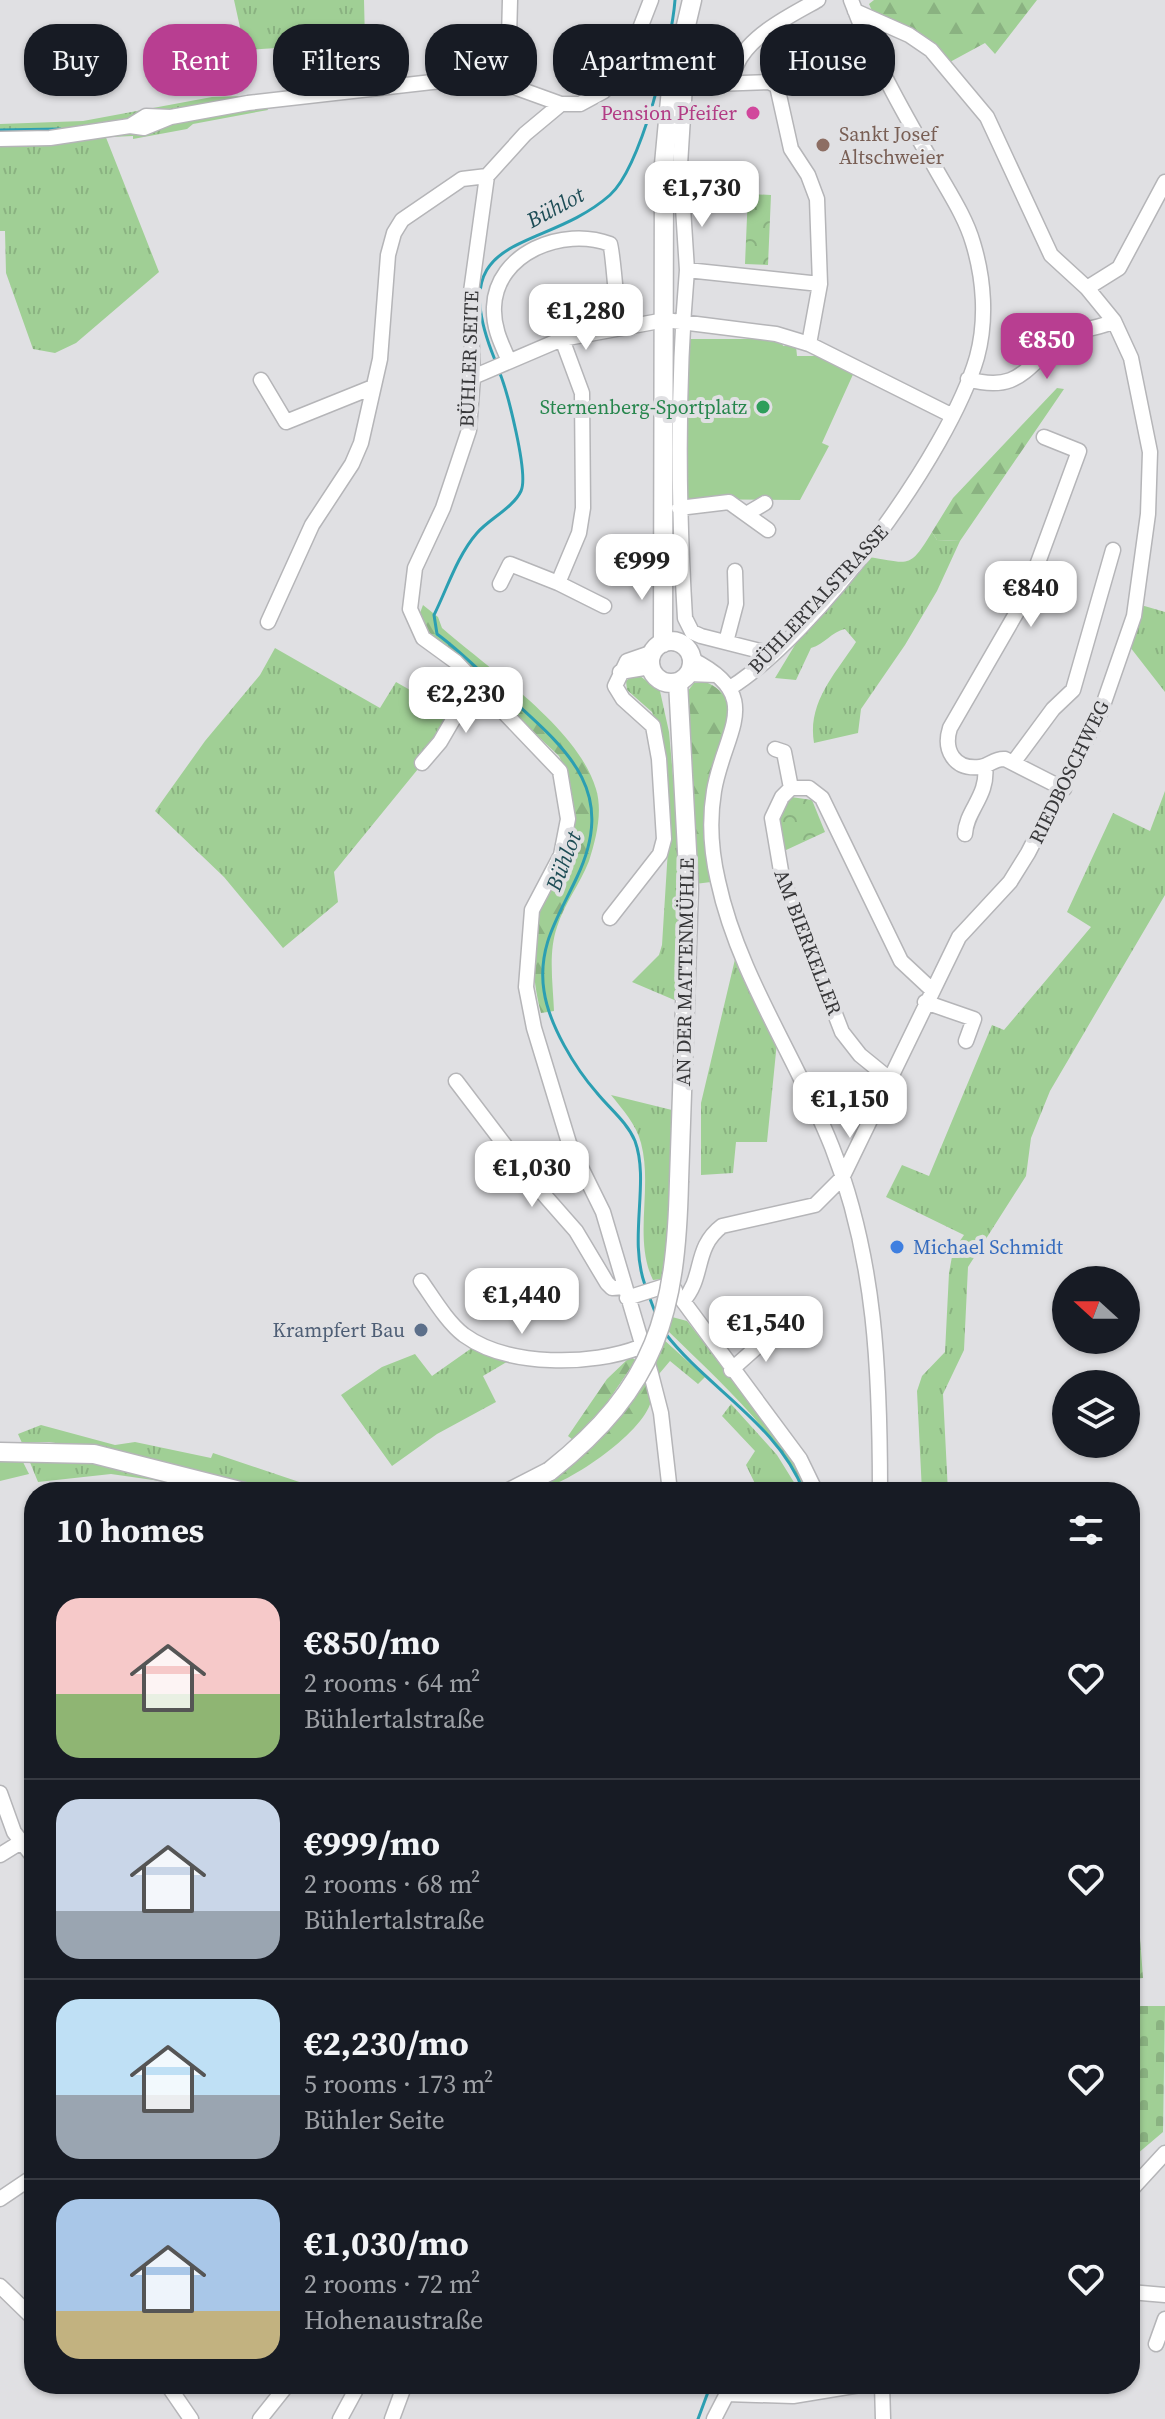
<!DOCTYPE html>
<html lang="en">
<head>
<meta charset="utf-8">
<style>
  :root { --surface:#171b24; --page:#242831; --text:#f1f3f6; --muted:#9ea1a6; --line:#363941; --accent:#b83e91 }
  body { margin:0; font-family:"Source Serif 4",serif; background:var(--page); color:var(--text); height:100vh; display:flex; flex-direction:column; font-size:30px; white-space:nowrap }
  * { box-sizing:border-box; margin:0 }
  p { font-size:26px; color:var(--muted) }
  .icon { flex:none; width:44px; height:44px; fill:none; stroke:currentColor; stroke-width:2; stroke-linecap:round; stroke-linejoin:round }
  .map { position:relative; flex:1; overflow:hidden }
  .side { position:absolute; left:24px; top:1482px; width:1116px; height:912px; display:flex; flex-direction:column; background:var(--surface); border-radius:32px; box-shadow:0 2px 6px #0004 }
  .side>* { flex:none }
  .banner { position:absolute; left:24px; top:24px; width:1118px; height:72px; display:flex; gap:16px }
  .needle { width:52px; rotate:291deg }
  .buttons { position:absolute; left:1052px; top:1266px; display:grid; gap:16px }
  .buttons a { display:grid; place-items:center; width:88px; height:88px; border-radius:50%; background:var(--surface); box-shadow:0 2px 6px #0004; font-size:40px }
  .price { position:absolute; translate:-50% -68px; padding:0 18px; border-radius:16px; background:#fff; color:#222; font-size:26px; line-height:52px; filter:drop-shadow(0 2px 4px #0008) }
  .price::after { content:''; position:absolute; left:50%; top:48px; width:24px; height:18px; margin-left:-12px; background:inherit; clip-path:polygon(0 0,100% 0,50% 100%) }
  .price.active { background:var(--accent); color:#fff }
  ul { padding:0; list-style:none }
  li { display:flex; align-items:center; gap:24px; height:200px; padding:0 32px }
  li+li { border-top:2px solid var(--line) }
  li span { display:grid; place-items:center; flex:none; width:224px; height:160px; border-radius:24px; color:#555 }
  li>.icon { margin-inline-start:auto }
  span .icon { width:96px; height:96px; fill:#fffc; stroke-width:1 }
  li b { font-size:34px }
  h2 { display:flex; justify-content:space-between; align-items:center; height:96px; padding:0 32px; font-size:34px }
  .pill { padding:0 28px; border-radius:32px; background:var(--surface); box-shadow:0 2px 6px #0004; font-size:28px; line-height:72px }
  .pill.active { background:var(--accent); color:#fff }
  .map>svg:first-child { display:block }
  .grass { fill:url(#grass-tufts) }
  .forest { fill:url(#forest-firs) }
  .cemetery { fill:url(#cemetery-stones) }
  .park { fill:url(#park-crowns) }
  .pitch { fill:#a0cf95 }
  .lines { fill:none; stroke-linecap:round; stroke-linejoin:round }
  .stream { stroke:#2c9fb2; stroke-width:3 }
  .minor-casing { stroke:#b5b5b8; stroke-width:17 }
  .major-casing { stroke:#b5b5b8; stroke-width:21 }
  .minor { stroke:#fff; stroke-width:14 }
  .major { stroke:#fff; stroke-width:18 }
  .major-bridge-casing { stroke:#b5b5b8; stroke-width:21; stroke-linecap:butt }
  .major-bridge { stroke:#fff; stroke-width:18 }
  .hotel-dot { fill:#d1479c; stroke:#e0e0e3; stroke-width:3 }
  .education-dot { fill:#8d6e63; stroke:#e0e0e3; stroke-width:3 }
  .leisure-dot { fill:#2e9e5b; stroke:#e0e0e3; stroke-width:3 }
  .shop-dot { fill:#3f7fe0; stroke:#e0e0e3; stroke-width:3 }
  .service-dot { fill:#5c6f8a; stroke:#e0e0e3; stroke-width:3 }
  .labels { text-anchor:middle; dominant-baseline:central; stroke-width:8; stroke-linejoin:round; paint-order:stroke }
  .hotel-label { font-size:20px; fill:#b23c85; stroke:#e0e0e3; text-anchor:end }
  .education-label { font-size:20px; fill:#785e54; stroke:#e0e0e3; text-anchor:start }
  .street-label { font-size:20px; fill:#373739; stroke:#e0e0e3 }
  .leisure-label { font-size:20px; fill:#27864d; stroke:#e0e0e3; text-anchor:end }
  .shop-label { font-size:20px; fill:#366cbe; stroke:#e0e0e3; text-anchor:start }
  .service-label { font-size:20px; fill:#4e5e75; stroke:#e0e0e3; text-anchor:end }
  .water-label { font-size:22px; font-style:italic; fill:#1d4c55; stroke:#e0e0e3 }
</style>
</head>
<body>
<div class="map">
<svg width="1165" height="2419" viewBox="0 0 1165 2419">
  <defs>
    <pattern id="grass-tufts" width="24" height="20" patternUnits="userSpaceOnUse" patternTransform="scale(2)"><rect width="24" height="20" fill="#a0cf95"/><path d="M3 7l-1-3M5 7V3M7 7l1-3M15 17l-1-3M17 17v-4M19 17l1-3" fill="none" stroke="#8ab281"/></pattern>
    <pattern id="forest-firs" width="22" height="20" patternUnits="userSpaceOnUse" patternTransform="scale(2)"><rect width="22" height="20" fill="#a0cf95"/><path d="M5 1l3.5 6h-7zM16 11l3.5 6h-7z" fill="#8ab281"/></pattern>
    <pattern id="cemetery-stones" width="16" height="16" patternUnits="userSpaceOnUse" patternTransform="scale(2)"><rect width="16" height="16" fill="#a0cf95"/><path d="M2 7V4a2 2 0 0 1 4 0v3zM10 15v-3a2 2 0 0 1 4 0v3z" fill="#8ab281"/></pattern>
    <pattern id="park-crowns" width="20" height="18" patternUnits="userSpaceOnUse" patternTransform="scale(2)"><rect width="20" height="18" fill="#a0cf95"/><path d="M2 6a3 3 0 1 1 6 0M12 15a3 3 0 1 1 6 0" fill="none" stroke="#8ab281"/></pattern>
  </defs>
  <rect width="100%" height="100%" fill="#e0e0e3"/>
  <path class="grass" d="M234 0H364L365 42 245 50Z
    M242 96 85 130 0 134V124L83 121 212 97Z
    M264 105 268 110 193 124 187 129 133 139V136L111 137 112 133Z
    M105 135 159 272 76 343 55 353 33 349 6 273 5 231H0V143Z
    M932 532 937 540 960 541 937 591 905 645 861 709 858 733 814 743C807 702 836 673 856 642L845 629C831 632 825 644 811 648L796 680 775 678 801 635 868 557C910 563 909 570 932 532Z
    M1141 605 1165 612V692L1130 647Z
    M275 648 380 708 396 682 452 714 440 742 334 872 338 902 283 948 224 877 155 811 205 741 260 675Z
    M633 675 640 676 660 691 669 732 681 864 679 1002 632 982 659 955 662 945 668 849 657 727 652 712 627 690 626 681Z
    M1165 791V895L1050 1091 1031 1138 1026 1176 968 1267 964 1350 943 1394 948 1492H922L917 1391 922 1376 945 1352 949 1273 953 1251 964 1235 886 1197 902 1165 929 1176 992 1025 1004 1030 1091 927 1067 912 1113 813 1150 831Z
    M736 955 777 1042 767 1142H736L733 1173 701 1175V1103Z
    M611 1095 676 1111 667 1249 662 1279 653 1280C633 1239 653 1188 641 1143 636 1124 623 1110 611 1095Z
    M672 1317 687 1321 782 1442 811 1492H806C773 1428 718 1380 667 1330Z
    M663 1339 705 1377 698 1384 670 1361 659 1374 652 1364Z
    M476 1345 515 1357 483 1376 496 1402 437 1434 392 1466 341 1395 382 1367 415 1354 432 1376Z
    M731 1404 777 1455 800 1492H759L746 1465 755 1451 722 1416Z
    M41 1425 115 1445 135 1442 211 1458 213 1453 329 1492H272L116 1452 49 1442 22 1443 18 1434Z
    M70 1457 230 1492H181L174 1483 111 1474 38 1482 29 1460Z
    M0 1460H22L29 1474 0 1481Z"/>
  <path class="forest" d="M874 0H1037L995 54 985 43 950 62 932 46 873 13 869 4Z
    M1057 388 1064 389 960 541 937 540 932 532 953 498Z
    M423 605 438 617 442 628C490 670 578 728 596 789 603 812 596 839 589 861 580 884 564 904 557 927 548 953 553 984 554 1011L541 1013C532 979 529 937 542 903 566 842 590 825 559 756L430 635 420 613Z
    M706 682C715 686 725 693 728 703 735 722 711 766 708 788 704 821 706 850 711 882L695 884 687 692 694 683Z
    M630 1357 636 1360 606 1404 573 1440 568 1436 607 1379Z
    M644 1381 651 1401C643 1434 565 1487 531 1492L612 1423Z"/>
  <path class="cemetery" d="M1130 1876 1136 1884 1143 1978 1130 1979 1132 2006H1165L1163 2132 1130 2160Z"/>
  <path class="park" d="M748 194 771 195 768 265 745 264Z
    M791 797 812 800 825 832 784 851 778 818Z"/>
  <path class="pitch" d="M688 339H774L782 342 783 346H796L797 356H828L855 370 822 443 829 446 800 500 688 499Z"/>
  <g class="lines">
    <path class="stream" d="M0 130 60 129
      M495 360C441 228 542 255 610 195 641 167 672 43 675 0
      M499 371C507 390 529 474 521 491 513 508 489 519 477 533 457 556 447 589 434 615L437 634C463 653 485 677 510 698 570 752 617 792 577 877 559 916 537 946 544 991 549 1025 575 1068 597 1093 610 1109 627 1122 635 1141 650 1182 628 1238 645 1285
      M649 1296 655 1312
      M665 1333C707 1388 778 1424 804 1492
      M698 2419 711 2384"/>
    <defs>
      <path id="minor" d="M510 0 509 38 514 87
        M708 62 737 64C750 35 791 15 818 0
        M777 86 791 149 808 175 817 199 820 284 809 344
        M561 104 525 134 487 176 470 299 473 377 469 430 443 508 415 568 410 609 423 638 456 662 560 771 568 819 561 855 532 910 526 987 534 1028 569 1143 603 1212 651 1374 661 1413 670 1492
        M130 126 146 116 171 117
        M0 139 50 138 130 126 144 128 171 117 248 103 441 81 514 87 561 104H580L604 91 625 67 651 0
        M680 165 685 85 769 82 777 86 875 57
        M682 192 687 270
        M1087 288 1119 268 1165 182
        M562 339 582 393 583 508 579 533 558 583 604 606
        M509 361C501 343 493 327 494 307 496 253 563 226 610 244 613 250 617 312 619 326
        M473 377 562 339 665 320 776 334 809 344 951 415
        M968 379C1023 395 1027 361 1066 337 1080 328 1099 329 1114 321
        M261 380 286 422 373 387
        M1044 437 1079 451 1025 598 950 728C943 750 954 770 980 767 990 766 994 758 1005 759L1064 789
        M679 508 729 502 768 530
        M748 513 765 503
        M500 584 510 564 558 583
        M268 622 312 525 352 464 361 443 380 359 388 255 394 233 402 220 462 179 487 176
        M726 642 736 604 735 571
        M772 654 701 636 692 632 685 618C678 502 677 386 687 270L820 284
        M691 659C767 696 724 731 714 791 709 821 711 851 718 881 738 975 797 1058 832 1147 876 1259 880 1374 880 1492
        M620 672 650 667
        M688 674 716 675
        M730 688C816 634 949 454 977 357 987 320 984 279 973 243 965 215 946 188 932 162 902 110 872 57 851 0
        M775 749 784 752 791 788
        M422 763 440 742 475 682
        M1013 763 1053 709 1073 690 1113 550
        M965 834C966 810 989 796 985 766
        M610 918 660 854 664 839 659 759 653 726 623 699 615 686 627 661 653 652
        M925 1002 974 1019 966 1041
        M456 1081 532 1181 576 1231 607 1283 612 1288 624 1287
        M892 1081 860 1055 842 1032 782 877 772 818 782 797 791 788H809L822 798 901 961 931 989
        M421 1281C433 1298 447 1322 464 1335 508 1367 592 1366 640 1347
        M627 1298 668 1285 675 1290
        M731 1370 775 1331
        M816 1492 800 1459 683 1301C705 1277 693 1248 722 1226L815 1205 842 1178 959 937 1010 882 1028 853 1101 711 1134 616 1148 514 1150 452 1131 358 1114 321 1087 288 1051 255 987 117 931 50 909 35 855 11
        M0 1793 14 1832 34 1858
        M0 1855 21 1842
        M1130 2191 1165 2153
        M0 2199 34 2176
        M0 2286 34 2319
        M1130 2292 1165 2295
        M1156 2344 1165 2319
        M167 2384 191 2419
        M882 2384 883 2419
        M726 2394 793 2396 866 2384
        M260 2419 288 2384
        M340 2419 359 2384
        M392 2419 405 2384
        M714 2419 732 2384"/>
      <path id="major" d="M650 662a21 21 0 1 1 42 0a21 21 0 1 1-42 0Z
        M663 643 664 164 671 89 692 0
        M678 682 689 888 679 1181
        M0 1452 94 1454 244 1492
        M509 1492 550 1471"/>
    </defs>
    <use href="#minor" class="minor-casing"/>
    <use href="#major" class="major-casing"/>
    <use href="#minor" class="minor"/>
    <use href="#major" class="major"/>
    <defs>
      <path id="major-bridge" d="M550 1471C657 1386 676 1314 679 1181"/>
    </defs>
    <use href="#major-bridge" class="major-bridge-casing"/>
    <use href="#major-bridge" class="major-bridge"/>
  </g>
  <circle class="hotel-dot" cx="753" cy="113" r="8"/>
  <circle class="education-dot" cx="823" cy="145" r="8"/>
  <circle class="leisure-dot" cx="763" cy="407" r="8"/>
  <circle class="shop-dot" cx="897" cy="1247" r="8"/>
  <circle class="service-dot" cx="421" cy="1330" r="8"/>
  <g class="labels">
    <g class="hotel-label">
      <text x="737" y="113">Pension Pfeifer</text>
    </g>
    <g class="education-label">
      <text x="839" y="134">Sankt Josef<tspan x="839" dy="23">Altschweier</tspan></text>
    </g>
    <g class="street-label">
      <text transform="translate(469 359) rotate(-88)">BÜHLER SEITE</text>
      <text transform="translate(818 599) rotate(-47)">BÜHLERTALSTRASSE</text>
      <text transform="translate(1069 772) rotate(-64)">RIEDBOSCHWEG</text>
      <text transform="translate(808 942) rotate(69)">AM BIERKELLER</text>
      <text transform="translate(685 972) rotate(-89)">AN DER MATTENMÜHLE</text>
    </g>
    <g class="leisure-label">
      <text x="747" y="407">Sternenberg-Sportplatz</text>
    </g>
    <g class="shop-label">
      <text x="913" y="1247">Michael Schmidt</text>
    </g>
    <g class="service-label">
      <text x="405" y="1330">Krampfert Bau</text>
    </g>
    <g class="water-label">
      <text transform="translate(555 207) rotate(-28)">Bühlot</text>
      <text transform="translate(563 861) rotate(-69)">Bühlot</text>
    </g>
  </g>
</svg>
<div class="buttons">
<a><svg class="needle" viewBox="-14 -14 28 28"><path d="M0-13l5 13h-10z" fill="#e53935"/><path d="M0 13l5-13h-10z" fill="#9ea1a6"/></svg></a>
<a><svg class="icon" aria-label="layers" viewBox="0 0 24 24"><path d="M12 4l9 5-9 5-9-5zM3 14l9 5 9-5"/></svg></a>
</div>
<b class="price" style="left:702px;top:229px">€1,730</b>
<b class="price" style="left:586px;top:352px">€1,280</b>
<b class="price active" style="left:1047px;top:381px">€850</b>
<b class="price" style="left:642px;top:602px">€999</b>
<b class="price" style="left:1031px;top:629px">€840</b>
<b class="price" style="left:466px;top:735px">€2,230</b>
<b class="price" style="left:850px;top:1140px">€1,150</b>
<b class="price" style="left:532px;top:1209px">€1,030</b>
<b class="price" style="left:522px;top:1336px">€1,440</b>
<b class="price" style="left:766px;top:1364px">€1,540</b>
<div class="banner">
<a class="pill">Buy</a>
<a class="pill active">Rent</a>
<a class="pill">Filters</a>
<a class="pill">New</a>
<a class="pill">Apartment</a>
<a class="pill">House</a>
</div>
<section class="side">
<h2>10 homes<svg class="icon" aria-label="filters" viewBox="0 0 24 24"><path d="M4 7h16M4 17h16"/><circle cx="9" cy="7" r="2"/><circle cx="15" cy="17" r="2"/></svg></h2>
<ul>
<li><span style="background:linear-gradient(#f6c9c9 60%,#8fb573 0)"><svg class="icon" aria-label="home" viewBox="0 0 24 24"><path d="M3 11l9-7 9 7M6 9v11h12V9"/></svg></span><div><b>€850/mo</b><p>2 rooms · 64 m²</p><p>Bühlertalstraße</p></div><svg class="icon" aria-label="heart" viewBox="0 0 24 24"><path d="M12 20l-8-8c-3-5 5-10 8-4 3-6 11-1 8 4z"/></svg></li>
<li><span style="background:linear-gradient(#c9d6e8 70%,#9aa5b1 0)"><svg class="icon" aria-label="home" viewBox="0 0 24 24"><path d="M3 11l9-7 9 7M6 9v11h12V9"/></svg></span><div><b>€999/mo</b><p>2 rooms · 68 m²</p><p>Bühlertalstraße</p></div><svg class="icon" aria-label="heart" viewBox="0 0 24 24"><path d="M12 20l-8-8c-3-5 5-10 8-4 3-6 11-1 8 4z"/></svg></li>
<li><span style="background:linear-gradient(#bfe0f5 60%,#9aa5b1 0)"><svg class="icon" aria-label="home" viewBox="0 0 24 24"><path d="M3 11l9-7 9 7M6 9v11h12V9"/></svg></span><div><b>€2,230/mo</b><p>5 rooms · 173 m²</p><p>Bühler Seite</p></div><svg class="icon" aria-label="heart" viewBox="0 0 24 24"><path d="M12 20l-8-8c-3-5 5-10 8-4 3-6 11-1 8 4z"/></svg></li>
<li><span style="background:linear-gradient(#a9c7e8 70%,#c2b280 0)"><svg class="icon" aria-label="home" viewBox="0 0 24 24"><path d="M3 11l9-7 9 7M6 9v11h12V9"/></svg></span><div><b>€1,030/mo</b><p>2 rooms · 72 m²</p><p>Hohenaustraße</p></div><svg class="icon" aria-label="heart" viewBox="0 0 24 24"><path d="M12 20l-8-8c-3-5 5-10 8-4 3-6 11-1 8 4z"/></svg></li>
</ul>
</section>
</div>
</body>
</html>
